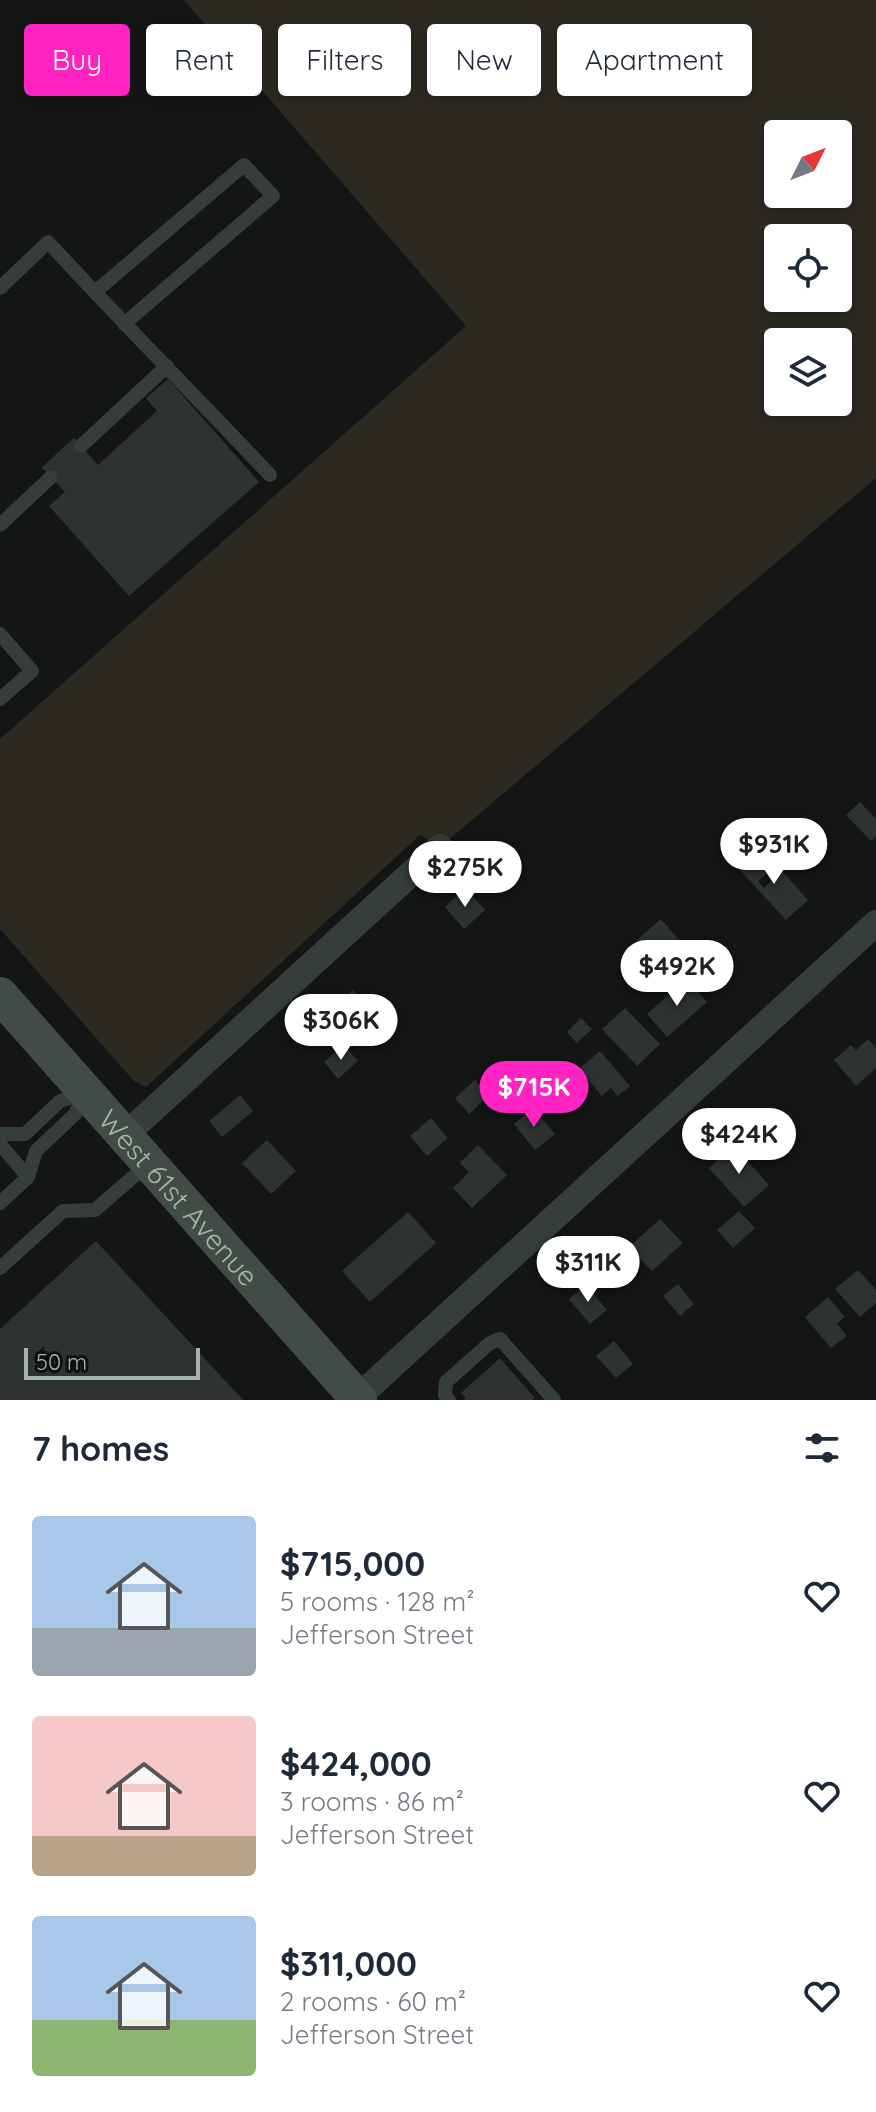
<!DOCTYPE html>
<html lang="en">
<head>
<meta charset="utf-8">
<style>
  :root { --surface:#fff; --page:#f2f2f3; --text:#1f2937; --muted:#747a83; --accent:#ff23c2 }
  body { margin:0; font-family:Quicksand,sans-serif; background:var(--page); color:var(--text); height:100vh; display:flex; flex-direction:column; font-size:30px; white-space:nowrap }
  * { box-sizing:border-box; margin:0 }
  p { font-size:26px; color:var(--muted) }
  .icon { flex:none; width:44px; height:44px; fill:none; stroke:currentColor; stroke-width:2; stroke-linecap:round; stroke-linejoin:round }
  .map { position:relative; height:1400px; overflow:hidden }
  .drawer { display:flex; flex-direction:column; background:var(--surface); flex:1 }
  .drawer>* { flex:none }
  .hud { position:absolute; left:24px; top:24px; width:828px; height:72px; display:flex; gap:16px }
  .needle { width:52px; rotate:48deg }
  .controls { position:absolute; left:764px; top:120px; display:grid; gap:16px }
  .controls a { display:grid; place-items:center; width:88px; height:88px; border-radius:8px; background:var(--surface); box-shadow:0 4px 12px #0003; font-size:40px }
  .scale { position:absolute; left:24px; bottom:20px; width:176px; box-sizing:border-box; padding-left:8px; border:4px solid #a4b8aa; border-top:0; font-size:22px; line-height:28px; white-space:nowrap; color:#a4b8aa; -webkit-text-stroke:6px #0f1110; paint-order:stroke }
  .price { position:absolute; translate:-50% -68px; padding:0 18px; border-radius:28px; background:#fff; color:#222; font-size:26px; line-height:52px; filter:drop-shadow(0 2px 4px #0008) }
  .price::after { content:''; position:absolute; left:50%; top:48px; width:24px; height:18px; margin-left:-12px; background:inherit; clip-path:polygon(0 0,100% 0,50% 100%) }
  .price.on { background:var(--accent); color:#fff }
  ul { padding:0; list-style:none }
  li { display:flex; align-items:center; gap:24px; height:200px; padding:0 32px }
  li span { display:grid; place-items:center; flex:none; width:224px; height:160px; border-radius:8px; color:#555 }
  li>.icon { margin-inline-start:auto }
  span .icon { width:96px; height:96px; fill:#fffc; stroke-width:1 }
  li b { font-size:34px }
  h2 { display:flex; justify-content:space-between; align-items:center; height:96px; padding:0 32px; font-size:34px }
  .tag { padding:0 28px; border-radius:8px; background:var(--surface); box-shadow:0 4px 12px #0003; font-size:28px; line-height:72px }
  .tag.on { background:var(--accent); color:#fff }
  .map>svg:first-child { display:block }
  .green { fill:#2c2921; fill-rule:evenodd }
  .building { fill:#2e3331 }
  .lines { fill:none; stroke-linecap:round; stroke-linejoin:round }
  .lane { stroke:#363e3a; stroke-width:14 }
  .street { stroke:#363e3a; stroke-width:26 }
  .secondary { stroke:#424c46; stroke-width:36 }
  .labels { text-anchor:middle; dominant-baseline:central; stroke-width:6; stroke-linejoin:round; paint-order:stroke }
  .street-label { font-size:28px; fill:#a4b8aa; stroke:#0f1110 }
</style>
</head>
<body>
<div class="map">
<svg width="876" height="1400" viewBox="0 0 876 1400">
  <rect width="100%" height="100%" fill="#141615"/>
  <path class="green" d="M184 0H876V478L440 847 420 835 146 1087 134 1081 0 929V739L466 326ZM778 134H838V194H778ZM778 238H838V298H778ZM778 342H838V402H778Z"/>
  <path class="building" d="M168 379 259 482 129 596 49 506 65 492 42 467 74 438 98 465 157 411 146 398Z
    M860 802 876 819V836L871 841 846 815Z
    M763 849 777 865 758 881 764 888 782 871 808 900 786 920 740 870Z
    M465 888 485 910 464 929 445 907Z
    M661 919 690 953 667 974 637 940Z
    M687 979 707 1002 667 1037 647 1014Z
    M353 990 372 1013 351 1032 331 1009Z
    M625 1008 660 1044 637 1066 602 1029Z
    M581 1018 592 1029 577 1043 567 1032Z
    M868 1039 876 1048V1068L856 1086 834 1060 851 1045 856 1050Z
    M344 1045 358 1061 338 1079 324 1062Z
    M600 1051 630 1086 618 1096 611 1088 602 1096 579 1069Z
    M475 1080 489 1095 469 1114 455 1098Z
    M240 1095 253 1111 222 1137 209 1121Z
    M533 1108 555 1134 535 1150 514 1124Z
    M431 1118 448 1138 427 1156 410 1136Z
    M267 1140 296 1171 271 1194 242 1163Z
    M478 1145 507 1175 472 1208 453 1188 469 1172 460 1163Z
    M734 1146 769 1185 744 1207 709 1168Z
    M739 1211 755 1228 733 1248 717 1230Z
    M408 1212 436 1243 370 1302 342 1271Z
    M660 1219 683 1243 652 1271 629 1247Z
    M96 1241 243 1400H0V1329Z
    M858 1270 876 1290V1303L860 1317 835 1289Z
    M678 1284 694 1304 680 1316 663 1296Z
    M586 1285 607 1310 590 1324 569 1299Z
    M828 1297 845 1317 837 1324 847 1336 831 1348 805 1317Z
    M614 1341 633 1364 616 1378 596 1356Z
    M500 1358 535 1398 532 1400H464L466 1398 461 1393Z"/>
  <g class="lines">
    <path class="lane" d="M0 288 48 242C121 321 196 397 270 475
      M95 292 244 165 273 196 124 324
      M81 446 167 366
      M0 525 51 477
      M0 634 32 671 0 699
      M0 1134H25L60 1101 85 1092
      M0 1144 28 1177
      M0 1203 28 1177 36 1151 75 1114 85 1092
      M0 1268 63 1211 95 1210 148 1164
      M449 1400 445 1395 446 1382 490 1343 500 1339 554 1400"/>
    <path class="street" d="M124 1136 440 847
      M357 1398 876 923"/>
    <path class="secondary" id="s1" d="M0 995 359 1400"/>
  </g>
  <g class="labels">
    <g class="street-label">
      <text stroke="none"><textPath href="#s1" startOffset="270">West 61st Avenue</textPath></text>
    </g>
  </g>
</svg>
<div class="controls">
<a><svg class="needle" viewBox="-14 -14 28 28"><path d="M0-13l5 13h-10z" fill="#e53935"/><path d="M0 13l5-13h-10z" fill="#747a83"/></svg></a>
<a><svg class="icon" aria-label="locate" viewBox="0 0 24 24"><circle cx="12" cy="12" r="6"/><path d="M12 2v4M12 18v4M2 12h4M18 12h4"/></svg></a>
<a><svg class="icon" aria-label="layers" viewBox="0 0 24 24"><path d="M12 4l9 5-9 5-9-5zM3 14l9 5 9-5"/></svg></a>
</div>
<div class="scale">50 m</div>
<b class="price" style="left:774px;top:886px">$931K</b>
<b class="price" style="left:465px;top:909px">$275K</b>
<b class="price" style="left:677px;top:1008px">$492K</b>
<b class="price" style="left:341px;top:1062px">$306K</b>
<b class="price on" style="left:534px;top:1129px">$715K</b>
<b class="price" style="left:739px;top:1176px">$424K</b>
<b class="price" style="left:588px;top:1304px">$311K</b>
<div class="hud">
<a class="tag on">Buy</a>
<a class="tag">Rent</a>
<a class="tag">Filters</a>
<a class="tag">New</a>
<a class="tag">Apartment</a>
</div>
</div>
<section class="drawer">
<h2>7 homes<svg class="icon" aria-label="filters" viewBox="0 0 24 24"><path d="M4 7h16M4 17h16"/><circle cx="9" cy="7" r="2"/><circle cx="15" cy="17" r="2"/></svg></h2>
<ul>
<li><span style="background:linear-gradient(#a9c7e8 70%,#9aa5b1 0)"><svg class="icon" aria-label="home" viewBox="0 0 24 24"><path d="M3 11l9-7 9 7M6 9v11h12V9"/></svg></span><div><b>$715,000</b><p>5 rooms · 128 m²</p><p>Jefferson Street</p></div><svg class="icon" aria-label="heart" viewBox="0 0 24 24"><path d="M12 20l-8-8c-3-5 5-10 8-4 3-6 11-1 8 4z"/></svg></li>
<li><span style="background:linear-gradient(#f6c9c9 75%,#b9a48a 0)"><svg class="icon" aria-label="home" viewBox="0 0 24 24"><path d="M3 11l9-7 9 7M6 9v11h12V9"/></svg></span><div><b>$424,000</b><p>3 rooms · 86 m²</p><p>Jefferson Street</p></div><svg class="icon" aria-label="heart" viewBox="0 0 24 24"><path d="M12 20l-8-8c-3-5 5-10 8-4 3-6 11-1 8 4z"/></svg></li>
<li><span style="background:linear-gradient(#a9c7e8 65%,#8fb573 0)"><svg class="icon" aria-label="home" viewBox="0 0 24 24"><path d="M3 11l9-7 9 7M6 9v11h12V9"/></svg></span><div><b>$311,000</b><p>2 rooms · 60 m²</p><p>Jefferson Street</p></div><svg class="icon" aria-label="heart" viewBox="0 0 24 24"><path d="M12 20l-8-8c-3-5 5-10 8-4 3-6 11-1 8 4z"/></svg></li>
</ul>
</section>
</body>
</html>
